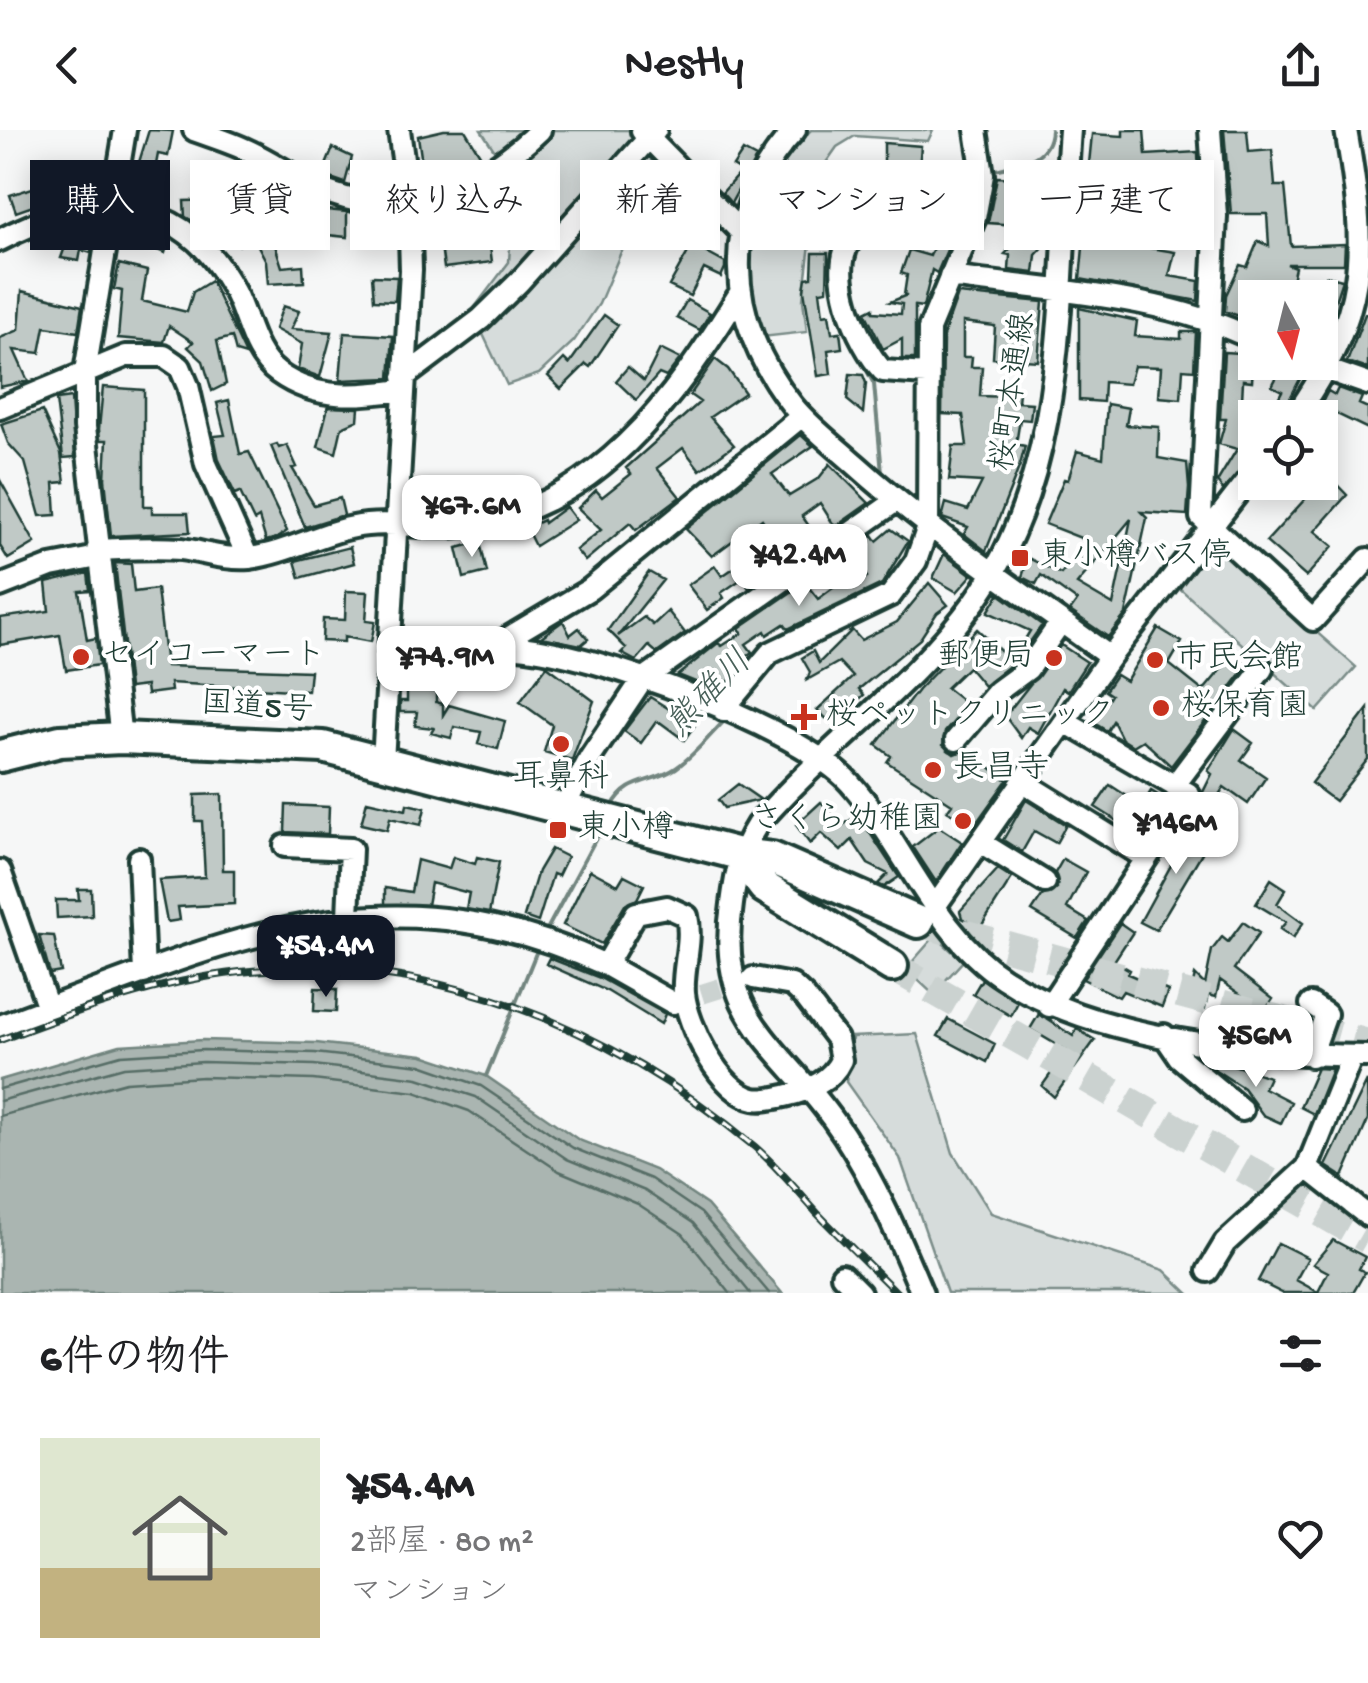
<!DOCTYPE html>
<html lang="ja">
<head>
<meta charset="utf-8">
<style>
  :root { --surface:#fff; --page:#f2f2f2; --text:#202124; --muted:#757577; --line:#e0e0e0; --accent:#111827 }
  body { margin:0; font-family:"Gochi Hand","Klee One",sans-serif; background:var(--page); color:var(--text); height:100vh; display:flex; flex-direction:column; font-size:38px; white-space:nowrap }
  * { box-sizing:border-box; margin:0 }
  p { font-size:32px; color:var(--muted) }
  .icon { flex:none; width:55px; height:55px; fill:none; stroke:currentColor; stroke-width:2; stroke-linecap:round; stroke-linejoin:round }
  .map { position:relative; height:1163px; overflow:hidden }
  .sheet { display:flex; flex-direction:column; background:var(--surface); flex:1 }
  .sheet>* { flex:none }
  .hud { position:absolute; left:30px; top:30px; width:1310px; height:90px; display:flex; gap:20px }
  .needle { width:65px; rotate:173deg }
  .fabs { position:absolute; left:1238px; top:150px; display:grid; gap:20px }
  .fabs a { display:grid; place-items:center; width:100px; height:100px; border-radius:0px; background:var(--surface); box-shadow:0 5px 25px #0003; font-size:50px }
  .price { position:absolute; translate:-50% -85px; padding:0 22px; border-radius:20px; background:#fff; color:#222; font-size:32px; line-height:65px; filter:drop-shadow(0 2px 5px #0008) }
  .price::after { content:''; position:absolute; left:50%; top:60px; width:30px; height:22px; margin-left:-15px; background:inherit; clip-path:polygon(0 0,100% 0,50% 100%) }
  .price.selected { background:var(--accent); color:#fff }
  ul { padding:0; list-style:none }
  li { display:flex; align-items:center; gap:30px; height:250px; padding:0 40px }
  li+li { border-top:2px solid var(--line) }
  li span { display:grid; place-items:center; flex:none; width:280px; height:200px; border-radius:0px; color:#555 }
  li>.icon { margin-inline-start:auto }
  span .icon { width:120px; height:120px; fill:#fffc; stroke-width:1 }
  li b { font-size:42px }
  h2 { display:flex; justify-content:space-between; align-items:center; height:120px; padding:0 40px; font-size:42px }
  .tag { padding:0 35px; border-radius:0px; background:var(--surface); box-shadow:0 5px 25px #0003; font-size:35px; line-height:90px }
  .tag.selected { background:var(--accent); color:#fff }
  header { display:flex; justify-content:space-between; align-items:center; height:130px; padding:0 40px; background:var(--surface); font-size:45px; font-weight:600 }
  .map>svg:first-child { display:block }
  .green { fill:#d6dcdb; stroke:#7a8c88; stroke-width:2.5 }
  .water { fill:#aab5b1; stroke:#72857f; stroke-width:2.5 }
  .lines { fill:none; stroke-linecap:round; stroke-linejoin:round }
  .shore { stroke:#576d66; stroke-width:2.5 }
  .stream { stroke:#72857f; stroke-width:4 }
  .building { fill:#c0c9c6; stroke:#1f3d34; stroke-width:2.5; fill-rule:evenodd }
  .minor-tunnel { stroke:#cbd2d0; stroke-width:20; stroke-dasharray:20 10; stroke-linecap:butt }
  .highway-tunnel { stroke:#cbd2d0; stroke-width:30; stroke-dasharray:30 15; stroke-linecap:butt }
  .minor-casing { stroke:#1f3d34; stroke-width:28 }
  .highway-casing { stroke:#1f3d34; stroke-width:38 }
  .minor { stroke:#fff; stroke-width:20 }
  .highway { stroke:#fff; stroke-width:30 }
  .rail-casing { stroke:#1f3d34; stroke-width:8 }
  .rail { stroke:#fff; stroke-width:4; stroke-dasharray:11; stroke-linecap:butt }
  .poi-dot { fill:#c8321e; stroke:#fff; stroke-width:4 }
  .labels { text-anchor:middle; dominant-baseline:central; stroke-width:8; stroke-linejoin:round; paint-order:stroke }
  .street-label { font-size:32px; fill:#1f3d34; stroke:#fff }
  .poi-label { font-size:32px; fill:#1f3d34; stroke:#fff; text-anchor:start }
  .water-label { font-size:35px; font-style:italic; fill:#49615a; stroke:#fff }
</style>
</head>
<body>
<header><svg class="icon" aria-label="back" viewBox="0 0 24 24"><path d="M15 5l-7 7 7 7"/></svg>Nestly<svg class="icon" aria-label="share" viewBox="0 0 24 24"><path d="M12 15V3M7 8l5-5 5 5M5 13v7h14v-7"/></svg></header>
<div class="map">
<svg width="1368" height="1163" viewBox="0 0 1368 1163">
  <rect width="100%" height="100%" fill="#f6f7f7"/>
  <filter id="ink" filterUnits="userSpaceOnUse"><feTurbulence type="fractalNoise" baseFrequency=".01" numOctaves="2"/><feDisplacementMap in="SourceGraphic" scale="20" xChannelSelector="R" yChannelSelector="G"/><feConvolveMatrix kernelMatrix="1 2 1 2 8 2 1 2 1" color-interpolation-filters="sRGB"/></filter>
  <g filter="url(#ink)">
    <path class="green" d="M481 0H628L651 25V87L621 122 599 174 574 211 539 244 507 255 472 181 509 132 514 50Z
      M811 0H933L928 11 855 6 837 17 823 37 812 59V98L803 170 807 202 762 207C738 120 742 65 811 0Z
      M1216 413 1356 537 1317 581 1177 456Z
      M935 806 963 831 933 864 906 839Z
      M917 904 953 1023 991 1083 1164 1140 1188 1163H947L900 1028 846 952 852 907Z"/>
    <path class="water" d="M203 910 316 913 423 925 486 946 579 1010 655 1040 707 1075 782 1163H0V950L120 915Z"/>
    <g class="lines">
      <path class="shore" d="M0 959 121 925 203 920 315 923 421 935 481 956 573 1018 651 1049 701 1083 769 1163
        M0 971 124 937 203 932 314 935 418 948 476 967 567 1029 645 1061 693 1093 750 1163
        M0 986 126 952 203 947 313 950 415 962 469 981 559 1041 638 1074 683 1104 730 1163"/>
      <path class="stream" d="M991 41C1017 34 1049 32 1051 0
        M915 75 937 71 973 48
        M834 158 839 188 874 254 882 343 912 370
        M843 499C880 482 913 469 928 428
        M612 677C627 647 653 654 676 638 695 625 711 604 727 588
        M544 805 601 699
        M486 946 538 818"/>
    </g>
    <path class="building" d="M149 0 173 1 168 26 158 24 154 45 136 42Z
      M444 0H465L482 28 425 54 418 6Z
      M1123 0H1144L1146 25 1198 22 1199 55 1191 54 1187 70H1178L1177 98 1130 97 1132 80 1085 74 1092 4 1123 6Z
      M1224 0H1247L1249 22 1272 20 1275 56H1285L1291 116 1345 114 1344 134H1287L1295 137 1288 168 1247 164 1239 186 1225 181 1226 165 1240 135 1247 137 1258 111 1269 116 1267 84H1231Z
      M884 13 921 16 919 38 954 42V46L923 50 924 66H909V58L884 57Z
      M333 18 352 27 345 53 322 45Z
      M743 21 756 28 731 73 722 63 741 41 733 36Z
      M997 47 1040 49V77L1050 76 1046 114 1036 125 1034 143 1009 140 1010 125 1005 124 1032 96 988 93Z
      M861 51 870 76 857 82 851 68 830 79 823 65Z
      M45 54 50 70 16 82 10 65Z
      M217 70 246 83 239 115 218 108 222 90 193 91 185 87 184 71Z
      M326 80 347 82V107L328 105Z
      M696 91 715 99 705 122 725 133V138L721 147 704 139 690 166 669 156 696 108 690 105Z
      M85 95 95 97 91 123 81 120 79 131 61 128 72 97Z
      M132 95 169 109 165 123 129 109Z
      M940 98 956 99 937 143 932 140 923 177 915 176V229H902V209L883 219 865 182 873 178V182L901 184 902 174 890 172 907 165H904L907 145 901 143 909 120 930 126Z
      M488 101 492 132 444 138 440 108Z
      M1084 107 1175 122 1169 146 1199 151 1198 171 1080 149Z
      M273 109 282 137 303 135 304 152 268 154 266 131 256 112Z
      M813 123H828L827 160 820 161 823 185 829 184 832 203 840 202 842 218 828 220 831 244 818 246 804 160 806 148 812 147Z
      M119 134 147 141 142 171 187 182 193 162 211 151 246 225 236 222 232 207 217 211 226 254 212 261 203 231 188 217 193 212 169 196 164 212 118 208 122 161 114 159Z
      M372 146 397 147 395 171 374 170Z
      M1326 146 1342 150 1320 217V182L1326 168H1320Z
      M22 161 82 176 78 202 45 197 40 223 14 220 28 251 0 257V208L19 200Z
      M958 164 1043 172 1038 231 993 228 995 196 963 192V227H972L971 237H982L980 266 1007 267V261L1019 262 1018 272 1032 273 1030 290 1020 289 1016 314 1025 316 1020 335 986 421 964 404 968 397 942 388 946 373 968 380 982 352 949 350 953 316H967L963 285 942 284 943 206Z
      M687 170 710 183 700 200 677 188Z
      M283 176 299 181 291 199 332 202 320 247 298 239 302 214 275 199Z
      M1079 178 1137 191 1135 206 1181 209V202H1196L1194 240 1183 239 1181 269 1159 267 1161 237 1134 236 1129 254 1104 252 1103 272 1079 270Z
      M1365 184H1368V239L1347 232Z
      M604 185 618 195 590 237 586 234 561 259 548 246 564 229 569 234Z
      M344 203 393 206 390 248 340 250Z
      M660 219 680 229 666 247 659 244 636 270 616 251 628 237 644 251Z
      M1224 222 1254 224 1252 251 1243 250 1242 271 1249 276 1247 301 1255 287V323L1223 360 1217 352 1237 319 1219 314 1226 289H1220Z
      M715 229 728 239 745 263 710 287 734 315 700 340 683 318 657 338 680 367 636 400 630 393 585 431 576 420 601 400 578 378 596 360 602 367 631 344 626 338 700 272 690 265Z
      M1281 239 1300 249 1280 288H1268L1282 261 1272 256Z
      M850 244 863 245 866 253 863 283 847 270Z
      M103 257 144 260V376H152V383H188L190 402 111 406 105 349 107 310H100L99 299Z
      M1338 258 1362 267 1359 274 1368 278V299L1320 276 1328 261 1335 265Z
      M71 268 75 327 63 328 56 270Z
      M229 270 240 324 249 322 287 401 277 408 266 411 259 388 254 391 240 362 235 364 219 330 214 306 225 305 217 273Z
      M1107 274 1129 278 1126 295 1159 297 1158 328 1187 333 1189 358 1187 385 1141 382 1147 388 1126 484 1108 507 1070 481 1077 471 1041 445 1036 454 1022 447 1028 428 1061 444 1086 410 1045 394 1064 349 1068 350 1077 321 1103 328ZM1131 389 1113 475 1077 454Z
      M328 277 359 278 358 290 342 297 336 323 318 317Z
      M42 281 61 323 65 352 54 353 56 385 40 386 25 332 8 313 1 294Z
      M801 305 813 316 772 344 789 366 819 348 830 334 869 373 835 397 820 373 802 386 818 409 788 427 762 389 712 426 686 399Z
      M277 314 279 318 287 315 297 337 292 338 314 375 340 368 344 385 305 397 271 316Z
      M1320 337 1347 365 1315 401 1333 416 1306 447 1266 412 1306 368 1298 361 1305 352H1320Z
      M0 350 35 413 8 429 0 416Z
      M566 377 576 390 535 416 526 398 543 390 544 393Z
      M891 399 908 411 882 454 788 499 784 494 767 505 765 501 746 514 752 522 730 538 736 543 720 562 678 545 718 513 722 516 742 503 739 498 800 456 807 455 818 469 837 455 825 438 836 431 854 456 867 447 850 421 873 405 877 411Z
      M480 412 487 442 464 448 457 418Z
      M350 417 354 433 300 448 295 431Z
      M777 424 784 433 748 457 743 448 721 463 724 468 707 480 688 455 715 436 722 446 747 429 754 440Z
      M944 424 972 445 957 462 933 448Z
      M115 433 131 434 134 462 157 459 166 536 310 541 308 561 170 553 171 561 147 564 146 556 129 558Z
      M649 442 663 450 618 506 644 487 653 495 668 481 685 503 657 523 649 516 636 531 621 523 626 518 608 500Z
      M88 443 90 460 79 461 87 510 96 508 99 535 66 540 60 505 0 515V488L49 481 46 453Z
      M929 453 948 475 937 483 920 509 859 559 864 565 832 594 817 580 853 547 839 532 807 550 810 542 802 528 813 521 819 533 852 500 861 510 897 492Z
      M346 461 368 462 366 491 375 492 371 512 344 507V512L322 511 323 489 345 490Z
      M999 464 1042 495 1020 526 1016 524 1030 501 988 482Z
      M563 491 570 505 579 498 588 509 581 515 541 507Z
      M1158 498 1182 512 1169 534 1203 561 1234 524 1247 536 1171 636 1143 610 1133 616 1122 609 1113 591 1107 601 1094 593 1111 565 1105 561 1116 545 1126 551Z
      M977 499 1013 533 984 556 968 537 946 558 968 575 945 602 943 615 954 624 967 619 1007 650 974 696 947 681 952 674 887 632 891 626 876 615 918 560Z
      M1061 515 1087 532 1068 561 1063 558 1038 603 1028 597 1021 608 1005 586Z
      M442 535V543H436V572L443 574V585L449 575 505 591 498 619 478 614 481 602 454 597 451 608 431 603 434 598 415 596 417 582H400V571H407V546H414V539Z
      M547 536 594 571 572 630 544 622 552 595 520 572Z
      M650 567 695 595 684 610 661 593 656 592 641 613 624 601Z
      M1368 579V629L1335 671 1311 653Z
      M1234 599 1253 613 1241 630 1266 647 1248 674 1224 657 1203 690 1192 684 1212 644 1208 641Z
      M738 654 761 670 724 678 718 670Z
      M1110 655 1142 676 1151 661 1166 670 1143 707 1095 677Z
      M222 664 223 740H234V774L178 777 180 790 167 792 159 750 205 747 202 691H195V665Z
      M1026 670 1066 695 1056 713 1034 701 1022 722 1003 710Z
      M367 671 406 680 407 674 425 678 421 695 390 688 387 700 361 694Z
      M821 672 843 695 858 685 899 747 884 757 878 754 888 744 868 734 852 710 841 721 821 703 810 714 796 695Z
      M286 675 329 677 328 704 285 702Z
      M1193 695 1212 706 1156 800 1140 792Z
      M939 697 962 712 936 752 913 717Z
      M551 719 567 727 558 746 553 744 538 792 524 787 538 741Z
      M453 727 475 734 477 727 499 732 489 784 466 779 469 763 431 753 427 775 385 774V758L411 762 417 730 449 739Z
      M1063 729 1086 742 1067 778 1088 791 1077 808 1032 781 1042 766 1057 758 1055 743Z
      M998 739 1012 748 980 798 962 788 960 781Z
      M590 740 618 755 624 745 644 755 637 769 625 775 602 814 563 795Z
      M1271 749 1286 759 1277 774 1303 793 1293 808 1280 799 1286 792 1256 774Z
      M78 759H91L92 786 57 788 56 770H79Z
      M1243 792 1259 803 1234 839 1273 869 1248 905 1241 900 1232 904 1222 897 1244 867 1220 850 1216 867 1208 865 1205 878 1191 863 1195 845 1205 855 1212 820 1222 807 1228 812Z
      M1120 793 1133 802 1114 831 1130 840 1128 844 1168 861 1162 877 1123 861 1119 867 1083 849Z
      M39 805 54 806 61 842 50 844Z
      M549 828 600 848 665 884 661 894 607 861 546 834Z
      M982 849 1018 872 1011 886 973 864Z
      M315 858 337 859 336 882 314 881Z
      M1039 884 1073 906 1077 899 1095 910 1054 967 1042 956 1067 921 1030 899Z
      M948 889 995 914 987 932 938 906Z
      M1219 930 1269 947 1264 958 1291 972 1281 993 1263 985 1243 958 1214 939Z
      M1317 938 1332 939 1314 984 1300 977Z
      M1367 951 1368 990 1343 1047 1326 1036Z
      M1333 1110 1365 1127 1359 1139 1365 1142 1353 1163H1282L1258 1151 1278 1113 1308 1128 1296 1150 1318 1162 1328 1142 1313 1134Z"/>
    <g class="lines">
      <path class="minor-tunnel" d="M673 873 752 848"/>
      <path class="highway-tunnel" d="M918 792 1368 914
        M892 836 1368 1109"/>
      <defs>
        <path id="minor" d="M194 0C213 7 233 13 251 22 278 35 304 54 333 64 410 92 485 53 540 0
          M795 0C717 82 724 190 793 276 811 298 834 315 855 334 934 405 1024 464 1110 527
          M1210 0 1216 86 1201 387 1313 490 1368 429
          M642 1 739 100
          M0 110C91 62 183 61 235 163 248 189 253 225 278 243 317 271 359 266 403 260
          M950 147C1051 161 1162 164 1255 210
          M1305 232 1368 254
          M926 244 883 241C858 215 823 136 855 105 882 79 943 81 975 88
          M404 247 481 189 519 152 656 0
          M0 278 126 226H164L180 237 188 256 206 334 248 428
          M1294 288C1368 181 1368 125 1346 0
          M97 420C125 419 153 417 181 419 204 422 226 430 249 428 290 423 326 399 367 395 397 392 428 399 458 396 595 383 675 268 741 161
          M0 456 51 436 98 427
          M496 515 590 459 802 286
          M390 529C433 522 475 514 518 517 597 524 798 596 850 653 904 713 934 803 1003 848 1096 910 1258 925 1368 926
          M723 580 770 523 891 465 916 431 928 397 929 199 975 88 983 45 976 0
          M121 608 85 297V242L125 0
          M956 610 998 561 1028 539 1061 492
          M383 632 411 140 409 71 399 0
          M1023 652 1144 727
          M1174 656 1262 539
          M563 679 590 628 642 550 896 371
          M980 712 1045 752
          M285 716 351 719 348 786
          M139 729 144 843
          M0 741 48 878
          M936 775 1110 527 1255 341
          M606 835 673 873
          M1311 874 1326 884 1311 926
          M1049 876 1189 664 1065 592
          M0 896C216 817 377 730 606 835L636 783 667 777 687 786C693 811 682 838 684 863 687 895 720 962 754 969 763 971 775 968 785 966 808 961 831 952 841 930L837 909 805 867 792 855 753 848
          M1164 905 1179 927 1242 980
          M1307 1038 1368 1086
          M1208 1141 1225 1113 1307 1038 1352 926
          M842 1145 860 1163
          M922 1163C899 1108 876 1054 844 1005 786 916 714 895 732 774 736 743 740 722 757 695 825 617 914 555 975 471 1070 339 1058 156 1070 0"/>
        <path id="highway" d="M0 626 60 611 121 608 323 617 739 724 772 728 918 792
          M739 724 764 757 892 836"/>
      </defs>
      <use href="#minor" class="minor-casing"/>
      <use href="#highway" class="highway-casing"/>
      <use href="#minor" class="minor"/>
      <use href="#highway" class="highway"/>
      <defs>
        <path id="rail" d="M0 910C77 881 157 851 240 842 431 822 610 896 755 1017 777 1036 797 1061 817 1083 843 1110 870 1136 897 1163"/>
      </defs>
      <use href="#rail" class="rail-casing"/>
      <use href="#rail" class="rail"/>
    </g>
  </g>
  <g class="poi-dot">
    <rect x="1010" y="418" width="20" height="20" rx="5"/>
    <circle cx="81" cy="527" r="10"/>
    <circle cx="1054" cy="528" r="10"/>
    <circle cx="1155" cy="530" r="10"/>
    <circle cx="1161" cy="578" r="10"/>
    <path d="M799 572h10v10h10v10h-10v10h-10v-10h-10v-10h10z"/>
    <circle cx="561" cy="614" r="10"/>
    <circle cx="933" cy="640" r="10"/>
    <circle cx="963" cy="691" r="10"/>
    <rect x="548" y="690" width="20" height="20" rx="5"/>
  </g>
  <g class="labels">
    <g class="street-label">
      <text transform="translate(1015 262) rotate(-82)">桜町本通線</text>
      <text transform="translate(257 579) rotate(4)">国道5号</text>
    </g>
    <g class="poi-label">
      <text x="1040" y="428">東小樽バス停</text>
      <text x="101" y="527">セイコーマート</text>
      <text x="1034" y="528" text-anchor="end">郵便局</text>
      <text x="1175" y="530">市民会館</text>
      <text x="1181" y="578">桜保育園</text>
      <text x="826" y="587">桜ペットクリニック</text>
      <text x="953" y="640">長昌寺</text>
      <text x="561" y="649" text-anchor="middle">耳鼻科</text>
      <text x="943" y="691" text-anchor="end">さくら幼稚園</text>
      <text x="578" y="700">東小樽</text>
    </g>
    <g class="water-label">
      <text transform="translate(711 565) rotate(-46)">熊碓川</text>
    </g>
  </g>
</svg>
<div class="fabs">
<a><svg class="needle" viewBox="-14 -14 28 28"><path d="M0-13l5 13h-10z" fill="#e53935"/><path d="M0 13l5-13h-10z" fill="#757577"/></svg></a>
<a><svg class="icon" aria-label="locate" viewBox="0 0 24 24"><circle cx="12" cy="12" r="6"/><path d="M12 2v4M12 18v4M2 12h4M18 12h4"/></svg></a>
</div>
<b class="price" style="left:472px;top:430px">¥67.6M</b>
<b class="price" style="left:799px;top:479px">¥42.4M</b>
<b class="price" style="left:446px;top:581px">¥74.9M</b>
<b class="price" style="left:1176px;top:747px">¥146M</b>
<b class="price selected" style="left:326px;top:870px">¥54.4M</b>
<b class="price" style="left:1256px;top:960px">¥56M</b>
<div class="hud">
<a class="tag selected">購入</a>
<a class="tag">賃貸</a>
<a class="tag">絞り込み</a>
<a class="tag">新着</a>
<a class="tag">マンション</a>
<a class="tag">一戸建て</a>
</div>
</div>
<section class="sheet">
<h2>6件の物件<svg class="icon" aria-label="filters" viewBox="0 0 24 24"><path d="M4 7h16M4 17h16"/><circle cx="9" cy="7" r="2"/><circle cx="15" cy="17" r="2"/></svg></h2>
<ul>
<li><span style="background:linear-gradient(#dfe7d0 65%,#c2b280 0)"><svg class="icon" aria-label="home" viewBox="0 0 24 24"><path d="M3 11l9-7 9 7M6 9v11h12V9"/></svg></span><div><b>¥54.4M</b><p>2部屋 · 80 m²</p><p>マンション</p></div><svg class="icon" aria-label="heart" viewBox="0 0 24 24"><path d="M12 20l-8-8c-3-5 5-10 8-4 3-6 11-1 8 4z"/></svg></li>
</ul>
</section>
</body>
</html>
